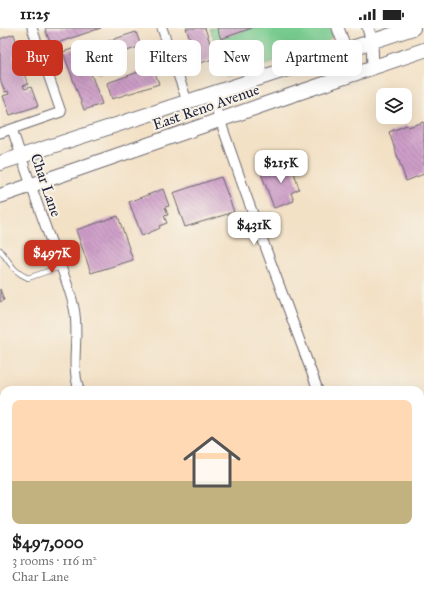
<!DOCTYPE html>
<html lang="en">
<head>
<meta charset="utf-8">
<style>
  :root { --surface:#fff; --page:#f6f6f6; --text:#222; --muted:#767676; --line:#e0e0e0; --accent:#c8321e }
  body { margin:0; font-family:"IM FELL Great Primer",serif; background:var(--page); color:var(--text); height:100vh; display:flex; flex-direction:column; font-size:15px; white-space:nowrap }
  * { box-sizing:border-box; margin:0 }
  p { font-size:13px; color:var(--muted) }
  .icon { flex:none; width:22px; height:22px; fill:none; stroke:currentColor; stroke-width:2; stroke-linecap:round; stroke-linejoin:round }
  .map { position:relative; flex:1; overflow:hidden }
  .details { position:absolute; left:0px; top:358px; width:424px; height:220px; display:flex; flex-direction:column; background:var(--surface); border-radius:12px 12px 0 0; box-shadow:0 4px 16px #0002 }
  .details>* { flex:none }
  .guide { position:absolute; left:12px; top:12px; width:400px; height:36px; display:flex; gap:8px }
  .tools { position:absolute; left:376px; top:60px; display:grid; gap:8px }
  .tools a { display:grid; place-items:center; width:36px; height:36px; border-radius:8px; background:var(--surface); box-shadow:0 4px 16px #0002; font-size:20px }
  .price { position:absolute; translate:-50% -34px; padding:0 9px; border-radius:8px; background:#fff; color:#222; font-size:13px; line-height:26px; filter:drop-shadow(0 1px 2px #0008) }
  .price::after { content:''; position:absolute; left:50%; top:24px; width:12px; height:9px; margin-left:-6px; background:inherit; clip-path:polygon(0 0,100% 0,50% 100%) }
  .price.active { background:var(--accent); color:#fff }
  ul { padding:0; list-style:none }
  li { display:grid; align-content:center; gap:8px; height:212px; padding:0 12px }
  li+li { border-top:1px solid var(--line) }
  li span { display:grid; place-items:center; height:124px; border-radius:8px; color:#555 }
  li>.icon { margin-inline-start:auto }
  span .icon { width:72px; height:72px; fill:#fffc; stroke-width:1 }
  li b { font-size:17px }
  .pill { padding:0 14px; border-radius:8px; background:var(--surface); box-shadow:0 4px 16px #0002; font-size:14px; line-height:36px }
  .pill.active { background:var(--accent); color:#fff }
  .status { display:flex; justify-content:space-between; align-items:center; height:28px; padding:0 20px; background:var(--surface); direction:ltr }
  .status svg { height:11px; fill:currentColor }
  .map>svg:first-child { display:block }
  .grass { fill:#78cc8f; stroke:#4d7765 }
  .forest { fill:url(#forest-firs); stroke:#42695a }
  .building { fill:url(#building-back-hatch) }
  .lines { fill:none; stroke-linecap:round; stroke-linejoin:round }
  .service-casing { stroke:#6b656c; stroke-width:6 }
  .minor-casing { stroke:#6b656c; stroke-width:11 }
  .tertiary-casing { stroke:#6b656c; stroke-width:13 }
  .primary-casing { stroke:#6b656c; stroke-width:16 }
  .service { stroke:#fff; stroke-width:4.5 }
  .minor { stroke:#fff; stroke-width:9 }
  .tertiary { stroke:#fff; stroke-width:11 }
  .primary { stroke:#fff; stroke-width:14 }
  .labels { text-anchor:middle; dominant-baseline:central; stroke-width:4; stroke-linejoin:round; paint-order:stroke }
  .street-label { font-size:15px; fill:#22223b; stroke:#f7f3e8 }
</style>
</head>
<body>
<div class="status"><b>11:25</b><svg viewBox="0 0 49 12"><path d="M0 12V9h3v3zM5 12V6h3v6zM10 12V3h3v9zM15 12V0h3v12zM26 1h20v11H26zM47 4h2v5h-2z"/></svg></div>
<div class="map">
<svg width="424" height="578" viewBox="0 0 424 578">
  <defs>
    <pattern id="forest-firs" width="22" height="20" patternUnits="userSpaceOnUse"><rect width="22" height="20" fill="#62b07a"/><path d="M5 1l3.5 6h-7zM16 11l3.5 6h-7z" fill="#508f65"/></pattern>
    <pattern id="building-back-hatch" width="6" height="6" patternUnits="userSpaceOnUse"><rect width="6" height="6" fill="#ce9ec8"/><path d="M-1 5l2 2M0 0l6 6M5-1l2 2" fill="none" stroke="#a780a4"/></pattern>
  </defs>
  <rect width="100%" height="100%" fill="#f7f3e8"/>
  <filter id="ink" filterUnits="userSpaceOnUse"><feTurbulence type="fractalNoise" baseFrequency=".025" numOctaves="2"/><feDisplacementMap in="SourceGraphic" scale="8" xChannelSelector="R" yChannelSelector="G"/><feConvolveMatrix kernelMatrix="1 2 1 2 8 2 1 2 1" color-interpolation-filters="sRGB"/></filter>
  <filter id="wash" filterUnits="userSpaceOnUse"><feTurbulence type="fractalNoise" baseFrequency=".012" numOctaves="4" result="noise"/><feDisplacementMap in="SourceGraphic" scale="16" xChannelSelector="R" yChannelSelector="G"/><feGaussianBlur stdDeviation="0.9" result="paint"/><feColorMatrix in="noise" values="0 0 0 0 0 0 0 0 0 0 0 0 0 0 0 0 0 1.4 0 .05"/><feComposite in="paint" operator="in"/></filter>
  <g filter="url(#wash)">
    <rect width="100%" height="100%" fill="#f3e1c6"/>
    <path class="grass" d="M210 0H330L333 8 325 16 227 49Z"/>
    <path class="forest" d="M0 411 4 422V570L0 565Z
      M8 574H33L35 578H12Z"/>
    <g id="blocks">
      <path class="building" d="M47 0H101L51 17 45 1Z
        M186 0H205L215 30 195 37 191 26 195 25Z
        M217 0H252L221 11Z
        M136 4 141 18 116 27 121 39 99 46 90 19Z
        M14 6 20 26 13 28 14 31 18 29 28 56 23 58 25 61 31 59 38 78 10 87 3 68 9 66 8 63 5 64 0 51V11Z
        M81 18 102 76 84 82 63 24Z
        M153 39 159 56 112 71 107 55Z
        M424 94V146L406 153 389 104 407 97 408 99Z
        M291 134 299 161 291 165 294 173 274 180 261 145Z
        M221 149 234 184 185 199 173 165Z
        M163 161 169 178 165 179 168 187 164 188 167 195 159 198 160 200 142 208 129 174Z
        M118 188 133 232 91 245 76 202Z
        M0 261 4 272 0 274Z"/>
    </g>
  </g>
  <g filter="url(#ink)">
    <use href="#blocks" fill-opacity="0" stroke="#6b656c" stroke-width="1"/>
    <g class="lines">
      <defs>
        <path id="service" d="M0 222C10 234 12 243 28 250L60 239"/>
        <path id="minor" d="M162 0 187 73
          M211 66 245 164 318 362
          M12 101C24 137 36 173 49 208 58 232 69 256 74 280 80 308 70 334 79 362
          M0 105 61 84 32 0
          M397 574 399 578"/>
        <path id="tertiary" d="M338 0 346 22 356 45
          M368 0 372 14 373 39"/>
        <path id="primary" d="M0 135 413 0
          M0 168 283 70 424 22"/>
      </defs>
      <use href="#service" class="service-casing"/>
      <use href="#minor" class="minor-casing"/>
      <use href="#tertiary" class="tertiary-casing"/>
      <use href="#primary" class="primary-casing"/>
      <use href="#service" class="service"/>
      <use href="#minor" class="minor"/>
      <use href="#tertiary" class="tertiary"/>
      <use href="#primary" class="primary"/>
    </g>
  </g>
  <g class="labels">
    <g class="street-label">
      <text transform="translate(206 79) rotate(-19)">East Reno Avenue</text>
      <text transform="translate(46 157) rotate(71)">Char Lane</text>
    </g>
  </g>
</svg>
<div class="tools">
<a><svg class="icon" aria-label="layers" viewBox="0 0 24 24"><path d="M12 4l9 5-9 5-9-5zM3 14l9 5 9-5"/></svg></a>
</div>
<b class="price" style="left:281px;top:156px">$215K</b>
<b class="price" style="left:254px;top:218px">$431K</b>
<b class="price active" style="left:52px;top:246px">$497K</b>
<div class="guide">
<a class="pill active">Buy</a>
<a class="pill">Rent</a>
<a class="pill">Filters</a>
<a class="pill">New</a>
<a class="pill">Apartment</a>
</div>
<section class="details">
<ul>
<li><span style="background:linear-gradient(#ffd9b3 65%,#c2b280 0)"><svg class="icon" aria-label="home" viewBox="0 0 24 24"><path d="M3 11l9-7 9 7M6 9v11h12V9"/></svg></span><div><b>$497,000</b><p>3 rooms · 116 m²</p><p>Char Lane</p></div></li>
</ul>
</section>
</div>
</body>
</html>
